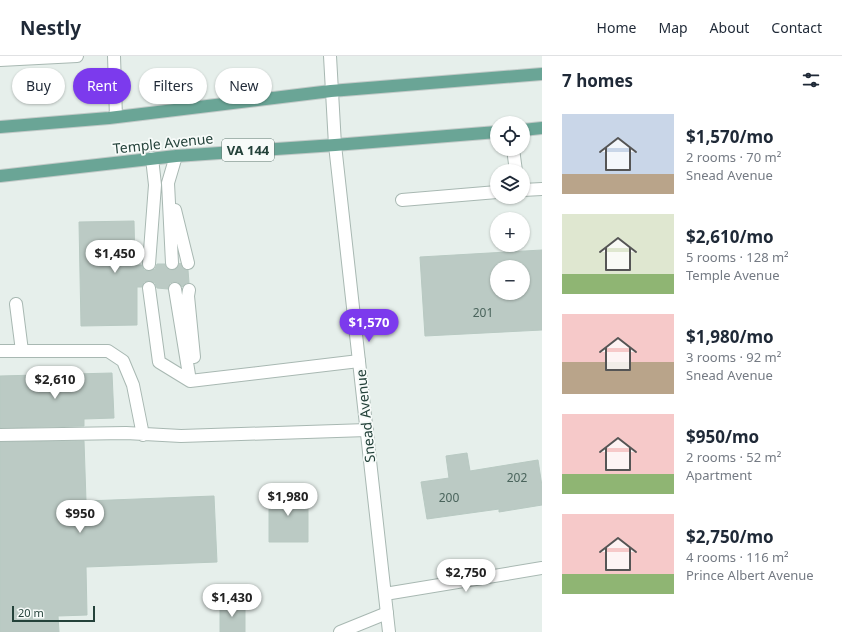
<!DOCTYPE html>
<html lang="en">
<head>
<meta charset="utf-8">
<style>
  :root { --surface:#fff; --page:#f6f6f7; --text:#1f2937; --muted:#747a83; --line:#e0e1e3; --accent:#7c3aed }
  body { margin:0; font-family:"Noto Sans",sans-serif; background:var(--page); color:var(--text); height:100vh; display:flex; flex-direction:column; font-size:15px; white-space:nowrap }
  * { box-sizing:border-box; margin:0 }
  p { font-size:13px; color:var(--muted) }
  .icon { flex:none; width:22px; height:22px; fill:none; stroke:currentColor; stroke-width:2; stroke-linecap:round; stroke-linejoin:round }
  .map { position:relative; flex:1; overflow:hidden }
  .drawer { display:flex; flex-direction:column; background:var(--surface); width:300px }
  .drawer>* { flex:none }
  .hud { position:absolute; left:12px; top:12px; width:380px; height:36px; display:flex; gap:8px }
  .fabs { position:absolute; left:490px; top:60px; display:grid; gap:8px }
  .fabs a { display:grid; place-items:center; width:40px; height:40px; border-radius:50%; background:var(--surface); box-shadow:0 1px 3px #0004; font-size:20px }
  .scale { position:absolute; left:12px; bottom:10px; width:83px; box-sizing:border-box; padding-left:4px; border:2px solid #24423a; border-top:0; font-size:11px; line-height:14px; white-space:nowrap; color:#24423a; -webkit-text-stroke:3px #f7fbf9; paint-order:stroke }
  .price { position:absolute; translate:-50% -34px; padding:0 9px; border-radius:14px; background:#fff; color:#222; font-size:13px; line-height:26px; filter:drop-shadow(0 1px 2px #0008) }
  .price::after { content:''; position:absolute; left:50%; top:24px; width:12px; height:9px; margin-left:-6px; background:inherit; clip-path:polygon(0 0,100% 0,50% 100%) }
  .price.selected { background:var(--accent); color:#fff }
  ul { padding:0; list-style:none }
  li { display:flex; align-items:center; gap:12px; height:100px; padding:0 20px }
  li span { display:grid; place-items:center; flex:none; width:112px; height:80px; border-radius:0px; color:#555 }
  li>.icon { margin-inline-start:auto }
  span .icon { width:48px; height:48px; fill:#fffc; stroke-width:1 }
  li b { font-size:17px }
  h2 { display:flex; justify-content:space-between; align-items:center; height:48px; padding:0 20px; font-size:17px }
  .tag { padding:0 14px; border-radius:18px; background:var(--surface); box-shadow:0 1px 3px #0004; font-size:14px; line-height:36px }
  .tag.selected { background:var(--accent); color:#fff }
  header { display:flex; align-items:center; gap:24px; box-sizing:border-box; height:56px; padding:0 20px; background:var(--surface); border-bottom:1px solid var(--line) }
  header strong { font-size:19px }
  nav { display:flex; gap:22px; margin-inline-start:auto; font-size:14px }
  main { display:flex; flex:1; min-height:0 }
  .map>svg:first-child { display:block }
  .building { fill:#bbcac4; stroke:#b8c9c2; fill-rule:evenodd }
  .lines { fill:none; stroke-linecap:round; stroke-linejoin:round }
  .service-casing { stroke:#a8b8b2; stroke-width:14 }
  .minor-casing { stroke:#a8b8b2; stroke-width:14 }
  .primary-casing { stroke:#c2cac8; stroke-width:14 }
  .service { stroke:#fff; stroke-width:12 }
  .minor { stroke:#fff; stroke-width:12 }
  .primary { stroke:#6aa596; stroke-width:12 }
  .labels { text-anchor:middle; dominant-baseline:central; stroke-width:3.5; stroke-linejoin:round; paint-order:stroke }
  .number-label { font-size:12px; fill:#4a645c }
  .shield { fill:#f7fbf9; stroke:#637a73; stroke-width:1 }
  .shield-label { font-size:13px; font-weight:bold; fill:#24423a }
  .street-label { font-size:14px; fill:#24423a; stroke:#f7fbf9 }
</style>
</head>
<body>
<header>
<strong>Nestly</strong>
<nav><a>Home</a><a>Map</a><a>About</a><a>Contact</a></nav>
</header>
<main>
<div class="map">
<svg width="542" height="576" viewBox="0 0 542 576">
  <rect width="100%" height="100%" fill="#e6efeb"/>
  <path class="building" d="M134 165 135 209H142L144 214 149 215 155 213 157 208H165L166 211 172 214 176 213 180 207 183 212 188 214 189 227H186L182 231 178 226H173L170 227 168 233 157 232 155 227 148 225 144 226 142 231H137V269L81 270 79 166Z
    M542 194V274L425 280 420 201ZM497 211H523V237H497Z
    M112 317 114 362 84 363V370L0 372V320Z
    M84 385 86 445 214 440 217 506 86 511 87 559 58 560 59 576H0V386Z
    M467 397 470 415 538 404 542 430V449L499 456V453L427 463 421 426 449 422 446 400Z
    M269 436H308V486H269Z
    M220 547H245V576H220Z"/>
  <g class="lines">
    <defs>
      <path id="service" d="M114 0 116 61
        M0 4 77 0
        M513 93 516 115
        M523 134 542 133
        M402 144 497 136
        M175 154 188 207
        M172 207 168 127 176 100
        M149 208 155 129 152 102
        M149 232 159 306 190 325 359 305
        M175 233 190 325
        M189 234 188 240 194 301
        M16 248 22 295
        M0 295H108L123 305 133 329 143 379
        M0 379 126 377 181 380 367 374
        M340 576 387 557"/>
      <path id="minor" d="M330 0 335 89 389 576
        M385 538 542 512"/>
      <path id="primary" d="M0 71 109 62 331 35 542 18
        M523 74 542 72
        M0 120 176 100 335 89 497 76"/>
    </defs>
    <use href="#service" class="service-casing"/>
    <use href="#minor" class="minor-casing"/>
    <use href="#primary" class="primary-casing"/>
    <use href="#service" class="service"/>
    <use href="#minor" class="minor"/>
    <use href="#primary" class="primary"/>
  </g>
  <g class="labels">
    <g class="number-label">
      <text x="483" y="256">201</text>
      <text x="517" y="421">202</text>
      <text x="449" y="441">200</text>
    </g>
    <rect class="shield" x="222" y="83" width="52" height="22" rx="3"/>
    <g class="shield-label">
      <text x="248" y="94">VA 144</text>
    </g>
    <g class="street-label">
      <text transform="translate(163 87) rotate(-6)">Temple Avenue</text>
      <text transform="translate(365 360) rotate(-96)">Snead Avenue</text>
    </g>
  </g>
</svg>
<div class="fabs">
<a><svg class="icon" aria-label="locate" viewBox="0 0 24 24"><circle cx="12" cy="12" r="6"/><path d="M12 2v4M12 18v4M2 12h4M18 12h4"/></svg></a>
<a><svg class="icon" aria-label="layers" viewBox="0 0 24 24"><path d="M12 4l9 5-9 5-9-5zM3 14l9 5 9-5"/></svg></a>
<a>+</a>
<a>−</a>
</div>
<div class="scale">20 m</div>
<b class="price" style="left:115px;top:218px">$1,450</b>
<b class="price selected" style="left:369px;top:287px">$1,570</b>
<b class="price" style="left:55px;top:344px">$2,610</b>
<b class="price" style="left:288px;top:461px">$1,980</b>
<b class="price" style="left:80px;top:478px">$950</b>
<b class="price" style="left:466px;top:537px">$2,750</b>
<b class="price" style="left:232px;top:562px">$1,430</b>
<div class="hud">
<a class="tag">Buy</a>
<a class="tag selected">Rent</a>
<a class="tag">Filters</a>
<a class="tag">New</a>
</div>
</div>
<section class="drawer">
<h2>7 homes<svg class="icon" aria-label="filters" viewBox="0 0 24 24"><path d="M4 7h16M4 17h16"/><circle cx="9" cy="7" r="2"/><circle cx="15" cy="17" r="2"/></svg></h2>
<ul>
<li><span style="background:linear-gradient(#c9d6e8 75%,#b9a48a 0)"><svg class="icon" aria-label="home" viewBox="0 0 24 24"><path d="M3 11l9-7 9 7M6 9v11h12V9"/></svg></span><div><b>$1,570/mo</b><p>2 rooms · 70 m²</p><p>Snead Avenue</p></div></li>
<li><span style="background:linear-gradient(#dfe7d0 75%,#8fb573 0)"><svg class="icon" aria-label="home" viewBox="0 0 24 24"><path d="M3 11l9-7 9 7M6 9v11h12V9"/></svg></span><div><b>$2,610/mo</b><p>5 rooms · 128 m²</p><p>Temple Avenue</p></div></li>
<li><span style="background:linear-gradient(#f6c9c9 60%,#b9a48a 0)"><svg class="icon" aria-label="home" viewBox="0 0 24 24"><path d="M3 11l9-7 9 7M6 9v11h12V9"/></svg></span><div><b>$1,980/mo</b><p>3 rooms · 92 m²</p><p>Snead Avenue</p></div></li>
<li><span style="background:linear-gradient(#f6c9c9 75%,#8fb573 0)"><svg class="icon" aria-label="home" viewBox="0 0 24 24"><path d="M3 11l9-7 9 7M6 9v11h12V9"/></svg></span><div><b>$950/mo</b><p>2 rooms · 52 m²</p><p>Apartment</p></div></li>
<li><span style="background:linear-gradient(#f6c9c9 75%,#8fb573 0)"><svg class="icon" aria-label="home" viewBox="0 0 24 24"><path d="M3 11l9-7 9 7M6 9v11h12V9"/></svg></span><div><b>$2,750/mo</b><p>4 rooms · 116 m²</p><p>Prince Albert Avenue</p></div></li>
</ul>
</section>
</main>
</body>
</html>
